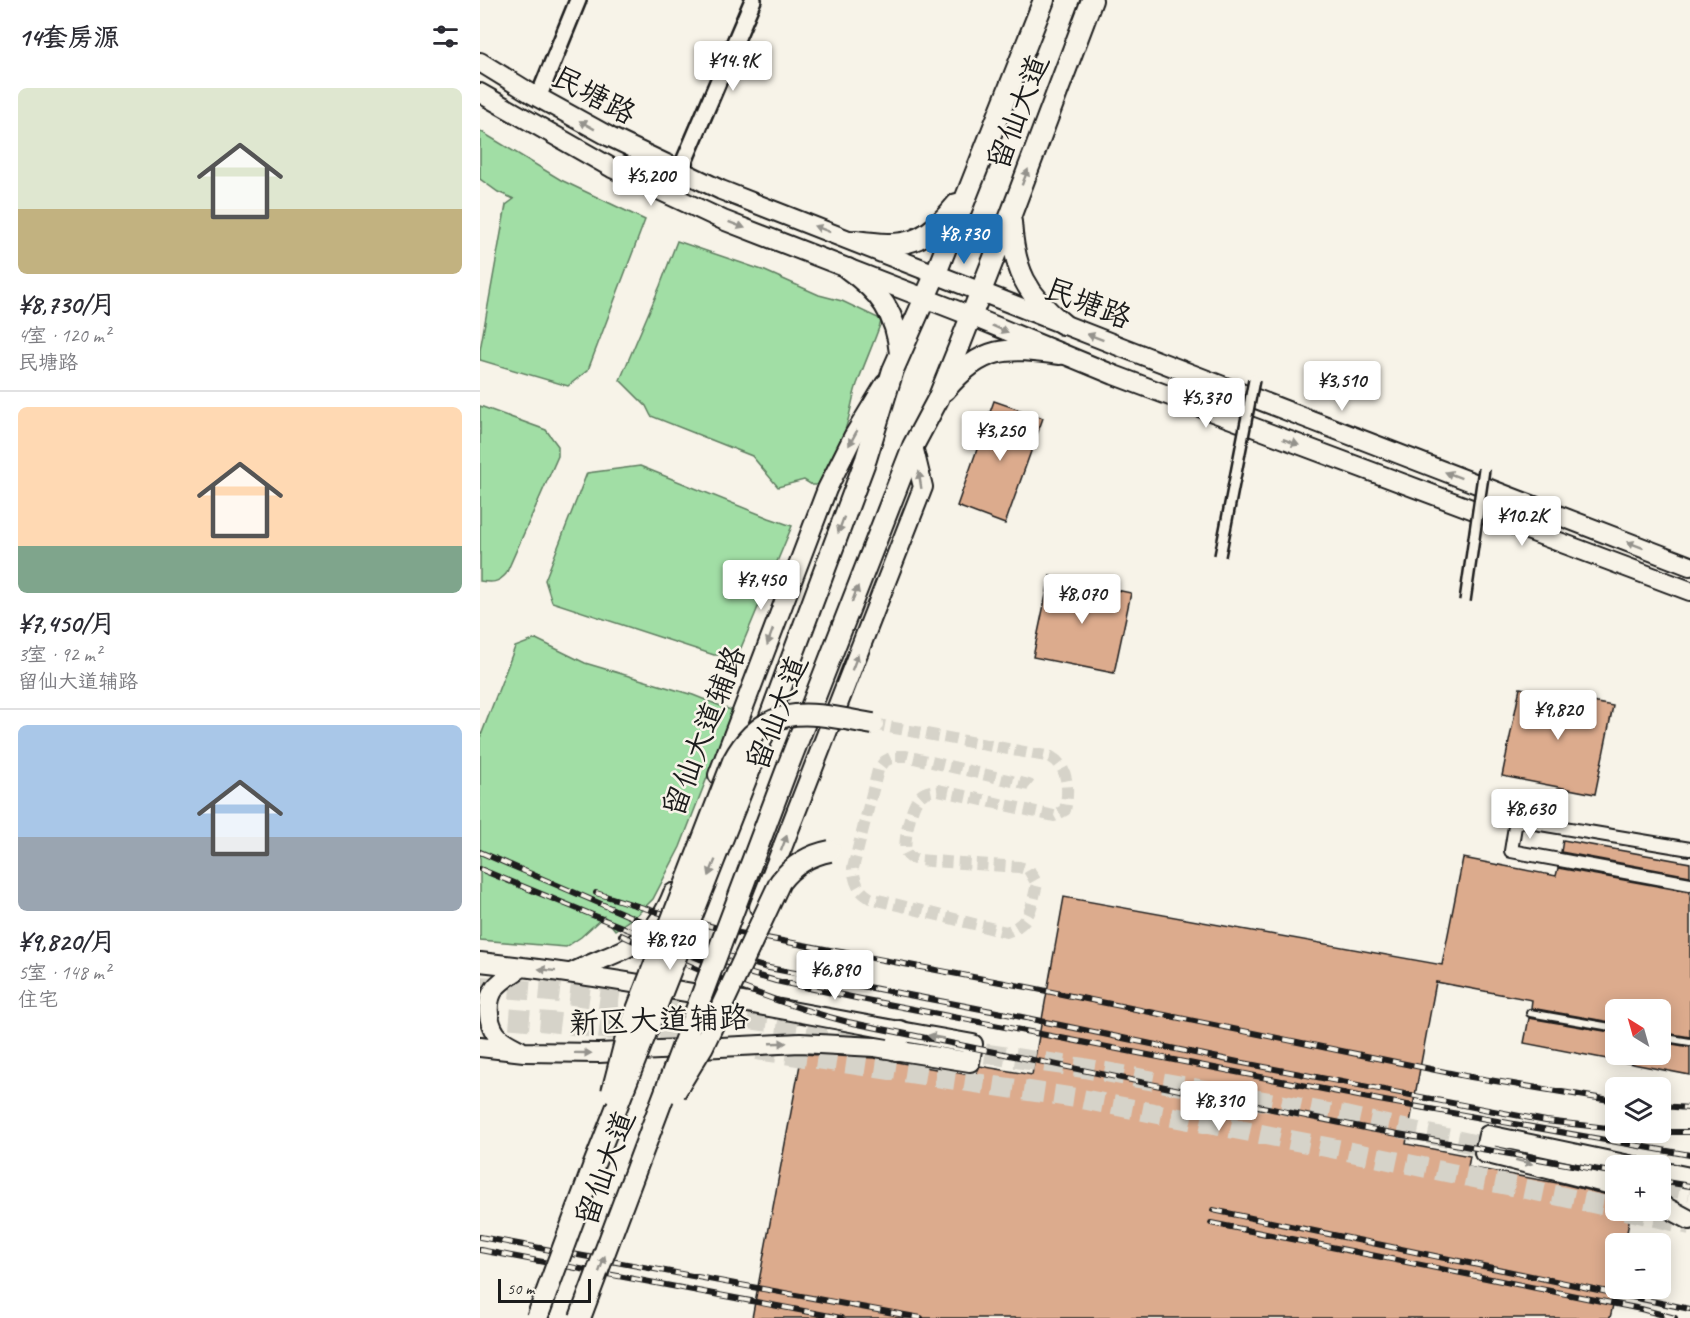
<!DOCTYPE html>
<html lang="zh">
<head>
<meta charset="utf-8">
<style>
  :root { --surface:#fff; --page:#f2f2f3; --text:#2b2b33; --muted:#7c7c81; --line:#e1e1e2; --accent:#1f6fb2 }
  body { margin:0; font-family:Caveat,"LXGW WenKai TC",sans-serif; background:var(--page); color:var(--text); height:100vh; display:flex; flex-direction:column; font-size:22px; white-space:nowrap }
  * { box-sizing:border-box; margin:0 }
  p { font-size:20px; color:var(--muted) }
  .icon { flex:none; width:33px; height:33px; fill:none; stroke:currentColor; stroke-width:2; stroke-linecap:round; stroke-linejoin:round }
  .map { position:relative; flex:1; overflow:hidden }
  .side { display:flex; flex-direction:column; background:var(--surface); width:480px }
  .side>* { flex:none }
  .needle { width:39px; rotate:323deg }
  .tools { position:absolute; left:1125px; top:999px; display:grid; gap:12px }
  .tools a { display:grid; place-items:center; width:66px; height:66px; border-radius:9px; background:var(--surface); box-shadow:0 3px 15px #0003; font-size:30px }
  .scale { position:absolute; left:18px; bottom:15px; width:93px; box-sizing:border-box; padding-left:6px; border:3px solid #1c1c1c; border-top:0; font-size:16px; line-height:21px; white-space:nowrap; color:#1c1c1c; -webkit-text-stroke:4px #f7f3e8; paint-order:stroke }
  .price { position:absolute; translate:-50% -51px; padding:0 14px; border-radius:6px; background:#fff; color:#222; font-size:20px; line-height:39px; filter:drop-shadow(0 2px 3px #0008) }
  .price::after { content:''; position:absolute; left:50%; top:36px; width:18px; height:14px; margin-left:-9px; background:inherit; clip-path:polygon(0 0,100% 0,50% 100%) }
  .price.active { background:var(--accent); color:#fff }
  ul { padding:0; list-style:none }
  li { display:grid; align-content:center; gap:12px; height:318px; padding:0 18px }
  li+li { border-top:2px solid var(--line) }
  li span { display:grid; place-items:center; height:186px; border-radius:9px; color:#555 }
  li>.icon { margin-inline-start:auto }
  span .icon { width:108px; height:108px; fill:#fffc; stroke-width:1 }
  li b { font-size:26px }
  h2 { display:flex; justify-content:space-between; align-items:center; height:72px; padding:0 18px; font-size:26px }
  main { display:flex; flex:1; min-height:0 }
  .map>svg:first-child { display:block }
  .green { fill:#a1dea5; stroke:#5e7d60; stroke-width:1.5 }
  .building { fill:#dcab8d; stroke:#1c1c1c; stroke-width:1.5 }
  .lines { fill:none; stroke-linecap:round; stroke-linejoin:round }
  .minor-tunnel { stroke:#d6d3c9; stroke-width:12; stroke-dasharray:12 6; stroke-linecap:butt }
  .primary-tunnel { stroke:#d6d3c9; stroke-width:20; stroke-dasharray:20 10; stroke-linecap:butt }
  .service-casing { stroke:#1c1c1c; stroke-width:10 }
  .minor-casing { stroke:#1c1c1c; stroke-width:16 }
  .tertiary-casing { stroke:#1c1c1c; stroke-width:20 }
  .secondary-casing { stroke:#1c1c1c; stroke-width:22 }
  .primary-casing { stroke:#1c1c1c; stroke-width:24 }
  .service { stroke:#f7f3e8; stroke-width:6 }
  .minor { stroke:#f7f3e8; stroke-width:12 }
  .tertiary { stroke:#f7f3e8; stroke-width:15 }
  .secondary { stroke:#f7f3e8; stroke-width:18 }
  .primary { stroke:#f7f3e8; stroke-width:20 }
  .rail-casing { stroke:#1c1c1c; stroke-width:6 }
  .rail { stroke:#f7f3e8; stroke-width:4; stroke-dasharray:11; stroke-linecap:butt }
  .pedestrian-bridge-casing { stroke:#1c1c1c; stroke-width:14; stroke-linecap:butt }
  .primary-bridge-casing { stroke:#1c1c1c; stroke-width:24; stroke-linecap:butt }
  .pedestrian-bridge { stroke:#f7f3e8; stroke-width:9 }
  .primary-bridge { stroke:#f7f3e8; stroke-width:20 }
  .oneway { fill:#94928c }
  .labels { text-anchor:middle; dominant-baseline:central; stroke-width:5; stroke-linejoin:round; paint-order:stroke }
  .street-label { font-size:30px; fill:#1c1c1c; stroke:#f7f3e8 }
</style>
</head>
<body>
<main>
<section class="side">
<h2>14套房源<svg class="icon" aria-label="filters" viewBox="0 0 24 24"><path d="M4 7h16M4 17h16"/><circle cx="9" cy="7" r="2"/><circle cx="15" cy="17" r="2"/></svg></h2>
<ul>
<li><span style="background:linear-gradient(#dfe7d0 65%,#c2b280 0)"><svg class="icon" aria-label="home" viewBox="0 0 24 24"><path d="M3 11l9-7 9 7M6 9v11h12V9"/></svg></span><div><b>¥8,730/月</b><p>4室 · 120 m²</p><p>民塘路</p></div></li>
<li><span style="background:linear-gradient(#ffd9b3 75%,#7fa58c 0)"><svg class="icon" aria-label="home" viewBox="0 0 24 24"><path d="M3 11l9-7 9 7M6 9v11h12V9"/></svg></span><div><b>¥7,450/月</b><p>3室 · 92 m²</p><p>留仙大道辅路</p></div></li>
<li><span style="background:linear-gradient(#a9c7e8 60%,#9aa5b1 0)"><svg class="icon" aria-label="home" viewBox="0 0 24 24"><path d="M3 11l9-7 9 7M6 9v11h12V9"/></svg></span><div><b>¥9,820/月</b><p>5室 · 148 m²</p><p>住宅</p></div></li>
</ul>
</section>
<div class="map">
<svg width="1210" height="1318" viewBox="0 0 1210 1318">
  <rect width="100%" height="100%" fill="#f7f3e8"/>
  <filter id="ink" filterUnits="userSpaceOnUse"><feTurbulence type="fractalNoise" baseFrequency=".0167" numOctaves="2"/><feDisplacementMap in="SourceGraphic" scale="12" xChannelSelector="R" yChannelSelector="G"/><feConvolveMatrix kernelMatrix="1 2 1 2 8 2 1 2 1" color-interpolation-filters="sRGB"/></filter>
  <g filter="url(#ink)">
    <path class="green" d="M0 131 81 180 165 220 108 370 88 386 0 360V350L26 205 34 199 18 192 0 179Z
      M197 241 285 271 339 295 362 301 398 318 401 322C394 342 386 360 379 379 373 393 372 406 368 420 362 443 352 464 341 485H332L324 480 298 487 272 456 171 416 166 406 140 380 180 286Z
      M0 406 66 430 78 446V456L26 574C18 583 12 583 0 581Z
      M160 466 289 518 312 526 258 655H234L72 602 65 580 107 473Z
      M56 639 105 663 213 695 253 711 200 847 173 899 158 914 135 930 124 916 101 937 86 947 0 940V738L35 647Z"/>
    <path class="building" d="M514 401 563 418 525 524 477 506Z
      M570 576 651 593 634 673 553 657Z
      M1040 688 1133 706 1115 794 1022 776Z
      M1083 840 1210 863V876L1081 852Z
      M983 858 1076 876 1078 868 1210 892V1037L1180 1032V1010H1136V1023L1051 1008 1052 1000 956 982 926 1144 990 1156 988 1167 1083 1184 1136 1197V1210H1151L1145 1244H1136V1292L1130 1318H272L322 1054 394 1058 495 1076 500 1066 552 1075 584 897 962 965Z
      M1049 1018 1136 1033V1054H1180V1042L1210 1047V1075L1044 1043Z"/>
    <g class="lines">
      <path class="minor-tunnel" d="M393 724 571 757C589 767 589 791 585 810L574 816 458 790C449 791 442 792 437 800 431 808 423 842 426 852 428 857 432 858 437 860L539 867 549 870 557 884C551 907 551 924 526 932L390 898C377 890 375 882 373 868L398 770 405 761 415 756H426L549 785 554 789"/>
      <path class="primary-tunnel" d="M0 986 71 992 283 1021 604 1068 865 1116 1021 1150
        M0 1016 70 1022 221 1042
        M277 1050 602 1099 867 1151 1136 1208
        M1056 1158 1136 1175
        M1180 1185 1210 1191
        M1146 1210 1210 1225"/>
      <defs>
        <path id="service" d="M1050 1013 1136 1028
          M1180 1037 1210 1042"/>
        <path id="minor" d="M1210 849 1036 820 1031 851 1210 884"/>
        <path id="tertiary" d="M58 98 98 0
          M200 171 273 0"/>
        <path id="secondary" d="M0 62 52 94 130 137 241 190 644 348 1210 566
          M0 93 132 168 243 220 491 316 634 375 1210 591
          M238 775 347 489 373 437 405 384
          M279 907 443 487 433 446
          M0 962C166 980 329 1016 493 1044L490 1062 395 1047 320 1043 119 1053 44 1052 0 1047
          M91 973C139 949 171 950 193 893
          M40 1050C32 1046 22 1042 16 1034 7 1021 6 1000 15 988 22 979 34 973 42 967
          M1180 1171 1210 1177
          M1136 1186 1004 1153 1008 1135 1154 1166
          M1180 1204 1210 1220"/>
        <path id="primary" d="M531 222C534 269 546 295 583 324
          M375 241C427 248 443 245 477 204
          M368 269C400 292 416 313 420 353
          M465 390C503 345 526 347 580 354
          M276 754 386 459 413 370 456 273 564 0
          M308 766 433 446 458 399 479 347 530 217 612 0
          M416 1050 420 1031"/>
      </defs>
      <use href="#service" class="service-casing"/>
      <use href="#minor" class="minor-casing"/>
      <use href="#tertiary" class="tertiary-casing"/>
      <use href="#secondary" class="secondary-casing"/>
      <use href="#primary" class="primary-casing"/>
      <use href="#service" class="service"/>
      <use href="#minor" class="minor"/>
      <use href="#tertiary" class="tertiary"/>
      <use href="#secondary" class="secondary"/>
      <use href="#primary" class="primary"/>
      <defs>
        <path id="rail" d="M0 852 184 931 235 952 284 967 527 1014 758 1062 1066 1121 1136 1129
          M0 869 220 959 296 981 376 998 899 1100 1210 1155
          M116 893 177 912 249 931 552 988 985 1076 1136 1101
          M141 935C215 969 289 1002 368 1022L890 1129 1136 1173
          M1180 1106 1210 1108
          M1180 1132H1210
          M1180 1181 1210 1186
          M733 1210 1210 1309
          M731 1223 1161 1309 1195 1318
          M0 1237 441 1318
          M0 1250 361 1318"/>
      </defs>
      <use href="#rail" class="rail-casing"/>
      <use href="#rail" class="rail"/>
      <defs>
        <path id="pedestrian-bridge" d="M740 556 774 380
          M985 601 1004 469"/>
        <path id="primary-bridge" d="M132 1092 146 1038 253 761C287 698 334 714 393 724
          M195 1092 223 1046 300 882C313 865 329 855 350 851
          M57 1318 113 1167 276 754
          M100 1318 308 766"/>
      </defs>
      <use href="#pedestrian-bridge" class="pedestrian-bridge-casing"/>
      <use href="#primary-bridge" class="primary-bridge-casing"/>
      <use href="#pedestrian-bridge" class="pedestrian-bridge"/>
      <use href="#primary-bridge" class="primary-bridge"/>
    </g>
    <defs><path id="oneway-solid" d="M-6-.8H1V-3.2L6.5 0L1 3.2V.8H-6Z" transform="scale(1.5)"/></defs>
    <g class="oneway">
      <use href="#oneway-solid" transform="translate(107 125) rotate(-151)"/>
      <use href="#oneway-solid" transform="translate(545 177) rotate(-69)"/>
      <use href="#oneway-solid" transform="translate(257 225) rotate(21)"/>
      <use href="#oneway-solid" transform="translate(342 229) rotate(-159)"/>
      <use href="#oneway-solid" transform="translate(520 329) rotate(23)"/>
      <use href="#oneway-solid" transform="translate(615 337) rotate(-159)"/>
      <use href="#oneway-solid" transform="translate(373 438) rotate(119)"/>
      <use href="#oneway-solid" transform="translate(811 442) rotate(21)"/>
      <use href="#oneway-solid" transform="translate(973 475) rotate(-159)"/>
      <use href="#oneway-solid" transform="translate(440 480) rotate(-99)"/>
      <use href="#oneway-solid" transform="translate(361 525) rotate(110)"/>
      <use href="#oneway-solid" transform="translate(1155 545) rotate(-159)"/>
      <use href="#oneway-solid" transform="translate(375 594) rotate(-69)"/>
      <use href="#oneway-solid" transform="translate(290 637) rotate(110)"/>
      <use href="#oneway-solid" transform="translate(375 662) rotate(-69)"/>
      <use href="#oneway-solid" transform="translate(304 843) rotate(-69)"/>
      <use href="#oneway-solid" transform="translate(232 868) rotate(112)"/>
      <use href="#oneway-solid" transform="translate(67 970) rotate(-173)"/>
      <use href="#oneway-solid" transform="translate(456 1037) rotate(-170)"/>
      <use href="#oneway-solid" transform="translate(298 1043) rotate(-2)"/>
      <use href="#oneway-solid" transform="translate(103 1053) rotate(1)"/>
      <use href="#oneway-solid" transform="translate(1044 1162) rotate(14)"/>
      <use href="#oneway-solid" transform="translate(122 1264) rotate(-70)"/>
    </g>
  </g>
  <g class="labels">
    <g class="street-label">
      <text transform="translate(114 95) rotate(28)">民塘路</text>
      <text transform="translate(538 112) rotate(-69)">留仙大道</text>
      <text transform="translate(608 303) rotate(21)">民塘路</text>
      <text transform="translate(297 713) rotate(-69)">留仙大道</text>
      <text transform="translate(224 731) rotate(-69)">留仙大道辅路</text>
      <text transform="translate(179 1020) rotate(-2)">新区大道辅路</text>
      <text transform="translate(125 1168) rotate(-70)">留仙大道</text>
    </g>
  </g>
</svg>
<div class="tools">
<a><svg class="needle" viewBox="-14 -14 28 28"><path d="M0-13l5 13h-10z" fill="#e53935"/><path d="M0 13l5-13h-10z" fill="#7c7c81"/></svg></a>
<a><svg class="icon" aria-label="layers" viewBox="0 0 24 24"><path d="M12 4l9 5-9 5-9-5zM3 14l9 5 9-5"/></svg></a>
<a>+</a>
<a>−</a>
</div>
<div class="scale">50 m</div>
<b class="price" style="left:253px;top:92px">¥14.9K</b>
<b class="price" style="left:171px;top:207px">¥5,200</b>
<b class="price active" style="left:484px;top:265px">¥8,730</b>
<b class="price" style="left:862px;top:412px">¥3,510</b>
<b class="price" style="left:726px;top:429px">¥5,370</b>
<b class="price" style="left:520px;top:462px">¥3,250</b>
<b class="price" style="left:1042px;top:547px">¥10.2K</b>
<b class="price" style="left:281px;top:611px">¥7,450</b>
<b class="price" style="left:602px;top:625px">¥8,070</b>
<b class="price" style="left:1078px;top:741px">¥9,820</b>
<b class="price" style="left:1050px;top:840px">¥8,630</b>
<b class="price" style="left:190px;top:971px">¥8,920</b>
<b class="price" style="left:355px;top:1001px">¥6,890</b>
<b class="price" style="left:739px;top:1132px">¥8,310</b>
</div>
</main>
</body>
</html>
